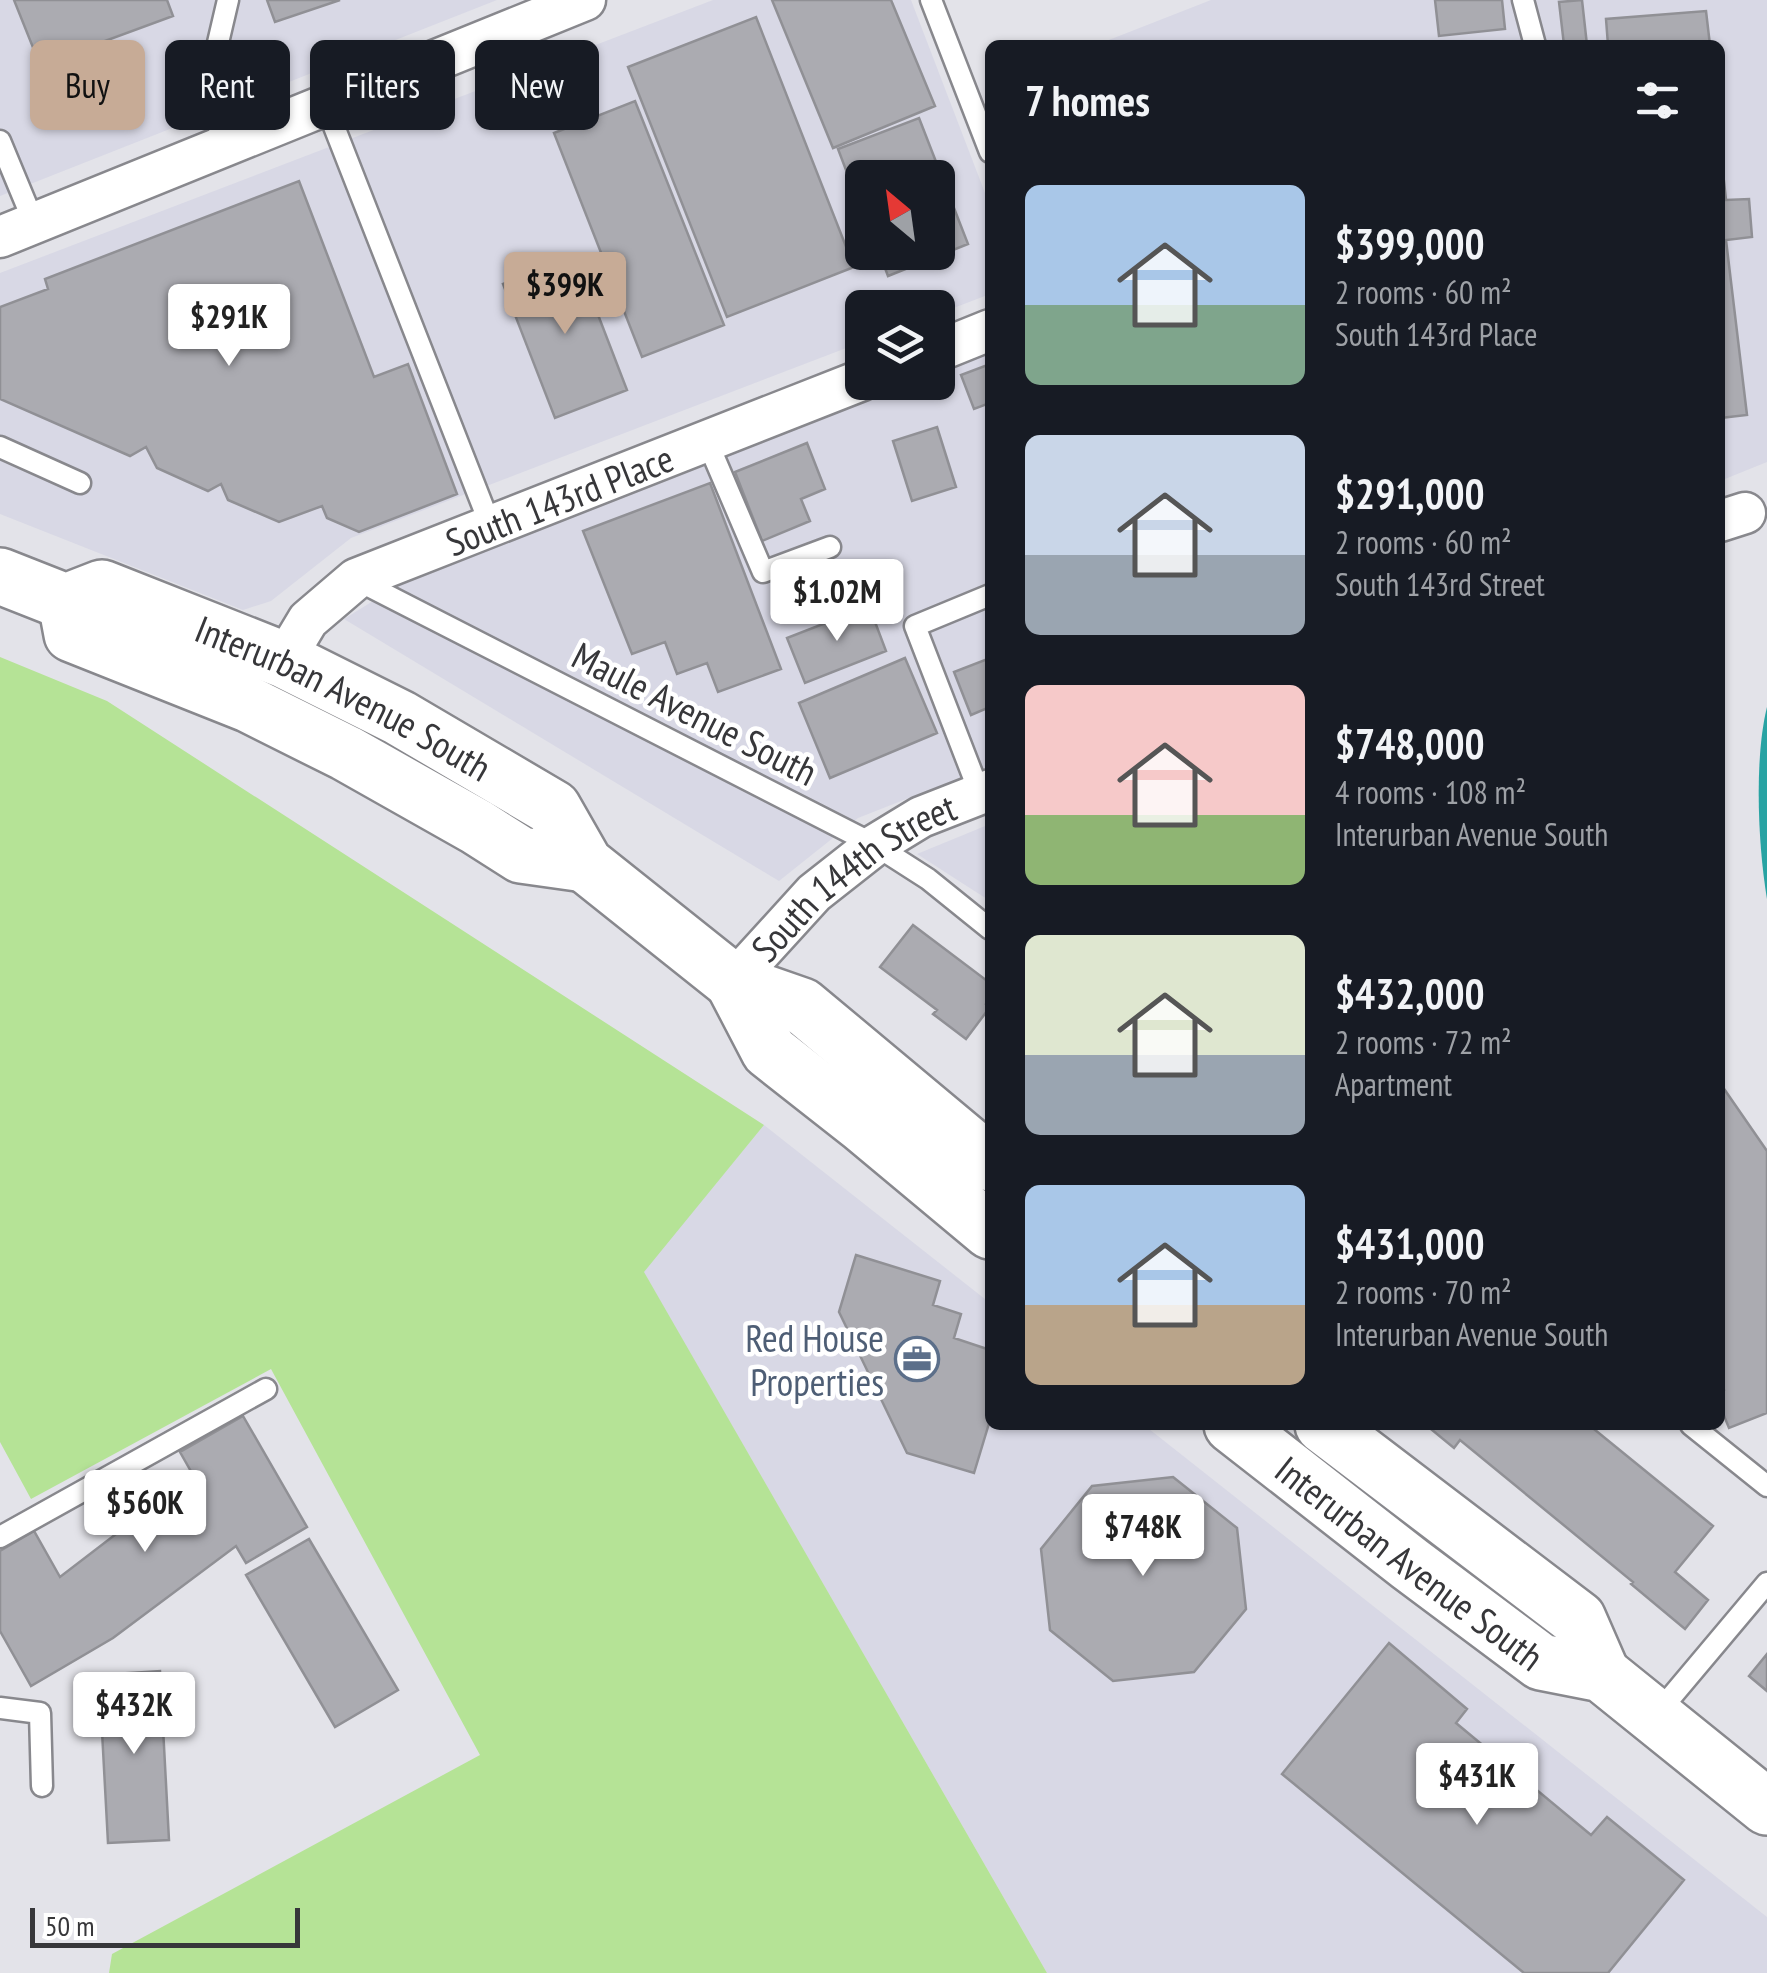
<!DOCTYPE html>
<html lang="en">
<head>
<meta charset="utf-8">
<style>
  :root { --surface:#171b24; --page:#242831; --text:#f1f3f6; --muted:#9ea1a6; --accent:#c7ab96 }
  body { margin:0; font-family:"PT Sans Narrow",sans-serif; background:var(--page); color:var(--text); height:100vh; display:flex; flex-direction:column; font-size:38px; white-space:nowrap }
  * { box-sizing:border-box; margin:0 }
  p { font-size:32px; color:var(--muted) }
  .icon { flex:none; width:55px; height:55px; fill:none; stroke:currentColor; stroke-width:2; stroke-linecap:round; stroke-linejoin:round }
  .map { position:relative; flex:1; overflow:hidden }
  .details { position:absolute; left:985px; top:40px; width:740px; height:1390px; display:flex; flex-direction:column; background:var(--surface); border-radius:15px; box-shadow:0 2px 8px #0004 }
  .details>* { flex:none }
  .hud { position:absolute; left:30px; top:40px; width:805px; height:90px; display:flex; gap:20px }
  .needle { width:65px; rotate:331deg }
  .controls { position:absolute; left:845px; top:160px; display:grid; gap:20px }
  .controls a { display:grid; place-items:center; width:110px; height:110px; border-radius:15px; background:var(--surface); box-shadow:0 2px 8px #0004; font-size:50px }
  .scale { position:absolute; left:30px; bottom:25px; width:270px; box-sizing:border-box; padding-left:10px; border:5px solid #37373a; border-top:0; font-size:28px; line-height:35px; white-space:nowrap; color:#37373a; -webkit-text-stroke:8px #fff; paint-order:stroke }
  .price { position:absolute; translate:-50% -85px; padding:0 22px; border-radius:10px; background:#fff; color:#222; font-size:32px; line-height:65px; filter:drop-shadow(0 2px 5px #0008) }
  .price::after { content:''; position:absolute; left:50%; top:60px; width:30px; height:22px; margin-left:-15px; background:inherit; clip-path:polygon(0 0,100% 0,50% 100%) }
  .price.current { background:var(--accent); color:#111 }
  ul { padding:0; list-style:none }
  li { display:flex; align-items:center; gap:30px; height:250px; padding:0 40px }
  li span { display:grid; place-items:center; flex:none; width:280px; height:200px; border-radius:15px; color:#555 }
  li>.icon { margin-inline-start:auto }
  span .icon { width:120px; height:120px; fill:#fffc; stroke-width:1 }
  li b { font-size:42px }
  h2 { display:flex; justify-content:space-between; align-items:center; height:120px; padding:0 40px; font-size:42px }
  .pill { padding:0 35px; border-radius:15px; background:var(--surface); box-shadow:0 2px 8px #0004; font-size:35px; line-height:90px }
  .pill.current { background:var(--accent); color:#111 }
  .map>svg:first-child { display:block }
  .built { fill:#d8d8e5; fill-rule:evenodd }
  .green { fill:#b5e396 }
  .water { fill:#28a3a3 }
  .building { fill:#ababb1; stroke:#909095; stroke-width:2.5 }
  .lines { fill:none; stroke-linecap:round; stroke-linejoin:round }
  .lane-casing { stroke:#88888d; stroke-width:25 }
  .street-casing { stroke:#88888d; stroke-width:45 }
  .secondary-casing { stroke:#88888d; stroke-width:60 }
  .lane { stroke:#fff; stroke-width:20 }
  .street { stroke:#fff; stroke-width:40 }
  .secondary { stroke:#fff; stroke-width:55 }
  .labels { text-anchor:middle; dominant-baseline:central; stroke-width:9; stroke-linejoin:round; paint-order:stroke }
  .street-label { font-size:38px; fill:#37373a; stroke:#fff }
  .service-label { font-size:38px; fill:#4e5e75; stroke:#fff; text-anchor:end }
</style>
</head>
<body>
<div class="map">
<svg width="1767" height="1973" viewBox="0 0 1767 1973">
  <rect width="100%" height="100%" fill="#e3e3e9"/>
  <path class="built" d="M0 0H497L0 196Z
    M713 0H911L990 206V294L938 314V308H862V342L351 538 271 601 243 610 0 514V273ZM862 178H938V252H862Z
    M1211 0H1767V462L1720 481V45H1096Z
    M990 350V766L858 818 779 881 344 619 415 575 908 383 938 382V371Z
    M990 824V901L917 854Z
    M764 1125 990 1303V1425H1144L1767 1917V1973H1047L643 1271Z"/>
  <path class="green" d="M0 657 107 701 764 1125 644 1272 1047 1973H109L112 1954 480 1755 271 1369 31 1499 0 1442Z"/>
  <path class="water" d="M1767 707V899C1758 846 1754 759 1767 707Z"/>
  <path class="building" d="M14 0H167L173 16 40 65Z
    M267 0H340L275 22Z
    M772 0H891L935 106 833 148Z
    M1435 0H1502L1505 29 1439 36Z
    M1582 0 1587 45H1564L1559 2Z
    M1706 11 1710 45H1608L1606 19Z
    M756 17 854 267 727 317 628 67Z
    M635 101 724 325 642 357 554 133Z
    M919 118 968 244 888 276 879 252H938V178H862V212L838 149Z
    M1720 145 1726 200 1749 199 1752 237 1726 240 1747 415 1720 418Z
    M299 181 374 377 408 364 457 494 359 532 327 518 322 506 279 522 228 500 221 484 208 491 157 468 146 447 130 456 0 399V307L48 289 45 279Z
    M575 255 627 390 555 418 503 284Z
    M990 364V403L974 409 961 375Z
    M937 427 956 487 912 501 893 441Z
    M807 443 825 489 801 499 810 521 762 541 735 472Z
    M710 483 781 669 718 692 707 663 677 674 665 642 632 654 583 531Z
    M869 606 886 651 805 683 787 638Z
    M905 658 937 733 830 778 799 703Z
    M990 658V707L971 715 954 672Z
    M913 925 990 983V999L986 1004 990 1007 966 1039 933 1014 937 1010 880 967Z
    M1720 1083 1767 1151V1413L1729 1428 1720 1406V1392L1724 1390 1720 1380Z
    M856 1255 940 1281 933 1305 961 1314 954 1338 990 1350V1420L974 1473 907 1453 839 1312Z
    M243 1416 307 1527 246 1563 236 1546 113 1638 31 1686 0 1631V1551L34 1531 60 1577 193 1475 180 1452Z
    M1426 1425H1589L1713 1526 1675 1572 1708 1600 1685 1629 1631 1584 1633 1582 1460 1440 1454 1448Z
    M1173 1477 1237 1528 1246 1609 1194 1672 1113 1681 1050 1630 1041 1549 1092 1486Z
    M309 1539 398 1690 335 1727 246 1575Z
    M1389 1643 1467 1709 1456 1723 1591 1835 1607 1817 1684 1880 1608 1973H1524L1282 1774Z
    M1767 1654V1691L1749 1676Z
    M160 1671 169 1840 108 1843 99 1675Z"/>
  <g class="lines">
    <defs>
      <path id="lane" d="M931 0 990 152
        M1523 0 1535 45
        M326 106 491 527
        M0 141 34 223
        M226 146 206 94 228 0
        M707 441 763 572 830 547
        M0 447 80 483
        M359 581 875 845 928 879 990 929
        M980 794 915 626 990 595
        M1691 1425 1767 1486
        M0 1537 266 1389
        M0 1708 40 1713 42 1786
        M1656 1715 1767 1583"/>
      <g id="street">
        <path d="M0 237 585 0"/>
        <path d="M938 351 990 330"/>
        <path d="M1720 521 1745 513"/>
        <path id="s1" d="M284 660 308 620 356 579 862 380"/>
        <path id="s2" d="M733 982 814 893 875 845 921 817 990 790"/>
      </g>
      <g id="secondary">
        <path id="s3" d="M0 576 66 602 102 588 284 660 400 718 553 808 585 864 733 982 802 1006 990 1163"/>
        <path d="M66 602 72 634 248 704 346 753 477 827 521 855 585 864"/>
        <path d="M733 982 769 1051 863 1125 990 1231"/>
        <path id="s4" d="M1232 1425 1410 1564 1541 1662 1602 1674 1767 1807"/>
        <path d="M1323 1425 1578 1619 1602 1674"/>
      </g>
    </defs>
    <use href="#lane" class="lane-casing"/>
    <use href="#street" class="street-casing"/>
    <use href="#secondary" class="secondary-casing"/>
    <use href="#lane" class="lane"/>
    <use href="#street" class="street"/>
    <use href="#secondary" class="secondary"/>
  </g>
  <defs>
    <symbol id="office-ring" viewBox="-11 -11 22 22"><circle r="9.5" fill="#fff" stroke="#5c6f8a" stroke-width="1.5"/><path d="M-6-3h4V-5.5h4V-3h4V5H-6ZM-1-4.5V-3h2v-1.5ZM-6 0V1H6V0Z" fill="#5c6f8a"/></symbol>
  </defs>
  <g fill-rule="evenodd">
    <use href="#office-ring" x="892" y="1334" width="50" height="50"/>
  </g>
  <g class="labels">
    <g class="street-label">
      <text stroke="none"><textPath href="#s1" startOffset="328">South 143rd Place</textPath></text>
      <text stroke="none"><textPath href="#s3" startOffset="375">Interurban Avenue South</textPath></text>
      <text transform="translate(695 713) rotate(27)">Maule Avenue South</text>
      <text stroke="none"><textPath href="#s2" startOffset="162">South 144th Street</textPath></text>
      <text stroke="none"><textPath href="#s4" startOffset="225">Interurban Avenue South</textPath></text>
    </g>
    <g class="service-label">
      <text x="884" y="1337">Red House<tspan x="884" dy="44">Properties</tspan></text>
    </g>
  </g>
</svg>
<div class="controls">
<a><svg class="needle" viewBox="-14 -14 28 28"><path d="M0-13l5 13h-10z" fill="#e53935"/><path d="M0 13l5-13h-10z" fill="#9ea1a6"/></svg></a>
<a><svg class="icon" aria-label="layers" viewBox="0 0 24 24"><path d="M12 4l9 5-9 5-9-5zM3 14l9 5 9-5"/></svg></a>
</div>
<div class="scale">50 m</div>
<b class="price current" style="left:565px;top:337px">$399K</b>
<b class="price" style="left:229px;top:369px">$291K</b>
<b class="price" style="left:837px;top:644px">$1.02M</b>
<b class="price" style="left:145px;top:1555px">$560K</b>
<b class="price" style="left:1143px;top:1579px">$748K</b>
<b class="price" style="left:134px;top:1757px">$432K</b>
<b class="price" style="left:1477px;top:1828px">$431K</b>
<div class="hud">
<a class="pill current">Buy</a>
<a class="pill">Rent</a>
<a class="pill">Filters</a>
<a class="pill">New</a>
</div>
<section class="details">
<h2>7 homes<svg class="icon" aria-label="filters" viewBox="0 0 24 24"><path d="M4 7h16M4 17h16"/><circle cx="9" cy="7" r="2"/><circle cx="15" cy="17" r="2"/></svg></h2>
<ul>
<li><span style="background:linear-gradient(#a9c7e8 60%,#7fa58c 0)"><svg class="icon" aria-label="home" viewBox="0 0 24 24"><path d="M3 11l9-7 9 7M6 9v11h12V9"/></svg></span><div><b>$399,000</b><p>2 rooms · 60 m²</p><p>South 143rd Place</p></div></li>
<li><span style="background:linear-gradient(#c9d6e8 60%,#9aa5b1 0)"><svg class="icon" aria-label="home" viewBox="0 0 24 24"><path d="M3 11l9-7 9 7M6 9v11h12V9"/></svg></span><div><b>$291,000</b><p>2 rooms · 60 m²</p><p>South 143rd Street</p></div></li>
<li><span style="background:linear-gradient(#f6c9c9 65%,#8fb573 0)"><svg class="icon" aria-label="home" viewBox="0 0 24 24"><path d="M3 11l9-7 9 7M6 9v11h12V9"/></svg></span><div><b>$748,000</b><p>4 rooms · 108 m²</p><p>Interurban Avenue South</p></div></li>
<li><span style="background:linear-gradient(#dfe7d0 60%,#9aa5b1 0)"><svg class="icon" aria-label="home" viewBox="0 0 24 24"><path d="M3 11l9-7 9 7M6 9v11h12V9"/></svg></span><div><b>$432,000</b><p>2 rooms · 72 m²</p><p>Apartment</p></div></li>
<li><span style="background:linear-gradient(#a9c7e8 60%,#b9a48a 0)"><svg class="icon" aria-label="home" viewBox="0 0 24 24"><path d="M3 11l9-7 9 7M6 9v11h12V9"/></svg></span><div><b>$431,000</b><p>2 rooms · 70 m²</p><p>Interurban Avenue South</p></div></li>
</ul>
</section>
</div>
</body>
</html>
